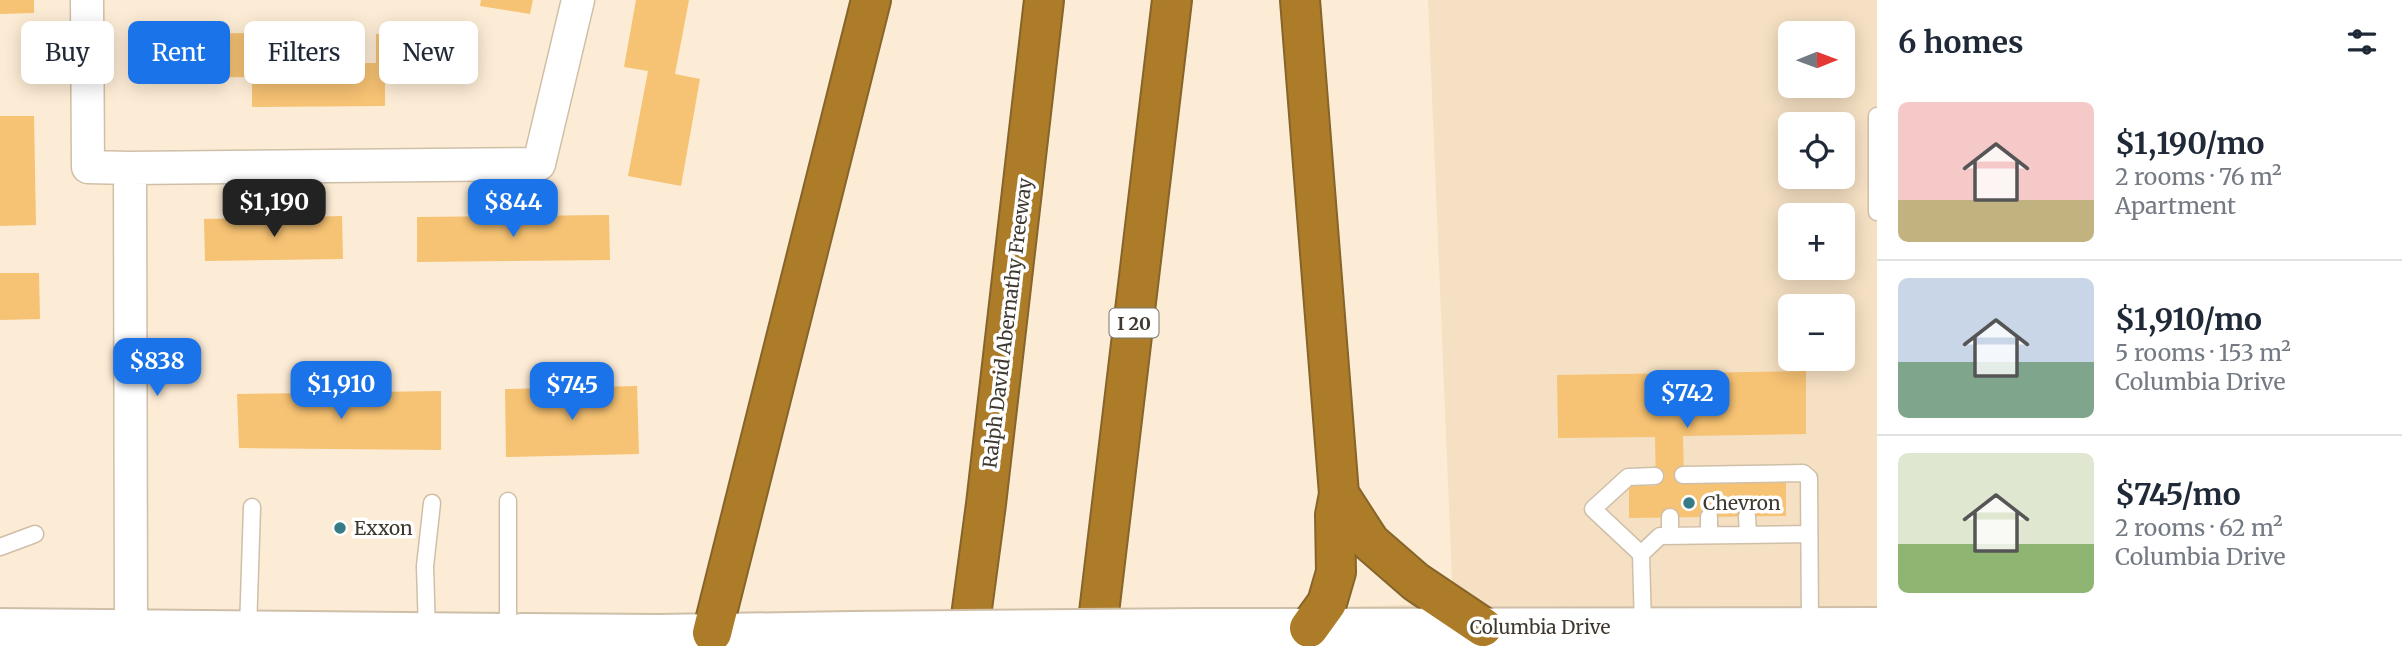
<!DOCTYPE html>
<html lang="en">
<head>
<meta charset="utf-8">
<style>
  :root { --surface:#fff; --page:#f2f2f3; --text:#1f2937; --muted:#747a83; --line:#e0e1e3; --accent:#1a73e8 }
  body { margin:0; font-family:Merriweather,serif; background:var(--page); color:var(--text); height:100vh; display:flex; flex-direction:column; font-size:26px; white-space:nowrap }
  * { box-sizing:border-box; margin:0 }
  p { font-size:23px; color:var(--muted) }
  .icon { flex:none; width:38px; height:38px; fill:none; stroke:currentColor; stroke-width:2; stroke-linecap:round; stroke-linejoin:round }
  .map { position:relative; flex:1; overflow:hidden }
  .panel { display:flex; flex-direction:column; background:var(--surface); width:525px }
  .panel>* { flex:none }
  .hud { position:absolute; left:21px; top:21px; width:665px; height:63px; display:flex; gap:14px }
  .needle { width:46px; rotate:89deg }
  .buttons { position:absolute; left:1778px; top:21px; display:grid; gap:14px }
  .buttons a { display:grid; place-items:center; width:77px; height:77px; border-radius:10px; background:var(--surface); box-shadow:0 4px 18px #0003; font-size:35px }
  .price { position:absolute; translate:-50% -60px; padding:0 16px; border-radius:14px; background:var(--accent); color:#fff; font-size:23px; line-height:46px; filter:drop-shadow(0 2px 4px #0008) }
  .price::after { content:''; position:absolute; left:50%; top:42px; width:21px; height:16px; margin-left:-10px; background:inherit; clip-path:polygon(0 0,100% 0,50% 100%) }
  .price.current { background:#222; color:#fff }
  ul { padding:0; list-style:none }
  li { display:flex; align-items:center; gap:21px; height:175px; padding:0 21px }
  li+li { border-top:2px solid var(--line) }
  li span { display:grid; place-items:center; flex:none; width:196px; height:140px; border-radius:10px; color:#555 }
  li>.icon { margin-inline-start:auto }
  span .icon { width:84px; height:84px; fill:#fffc; stroke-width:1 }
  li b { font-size:30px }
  h2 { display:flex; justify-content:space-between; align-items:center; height:84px; padding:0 21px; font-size:30px }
  .tag { padding:0 24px; border-radius:10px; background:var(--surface); box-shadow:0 4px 18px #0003; font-size:24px; line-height:63px }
  .tag.current { background:var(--accent); color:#fff }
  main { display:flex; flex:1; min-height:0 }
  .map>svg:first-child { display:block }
  .built { fill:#f5e0c3; fill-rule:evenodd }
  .building { fill:#f6c273 }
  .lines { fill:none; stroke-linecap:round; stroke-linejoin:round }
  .service-casing { stroke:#cfbfa8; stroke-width:19 }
  .minor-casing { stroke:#cfbfa8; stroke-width:35 }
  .secondary-casing { stroke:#cfbfa8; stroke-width:42 }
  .motorway-casing { stroke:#86642a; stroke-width:42 }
  .service { stroke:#fff; stroke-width:16 }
  .minor { stroke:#fff; stroke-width:32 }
  .secondary { stroke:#fff; stroke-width:38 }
  .motorway { stroke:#ad7c28; stroke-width:38 }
  .secondary-bridge-casing { stroke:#cfbfa8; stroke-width:42; stroke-linecap:butt }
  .secondary-bridge { stroke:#fff; stroke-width:38 }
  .poi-dot { fill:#357c86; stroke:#fff; stroke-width:2.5 }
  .labels { text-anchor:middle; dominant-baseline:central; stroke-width:7; stroke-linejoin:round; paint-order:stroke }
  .shield { fill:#fff; stroke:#79746d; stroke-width:2 }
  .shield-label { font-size:18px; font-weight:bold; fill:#3f382f }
  .street-label { font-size:19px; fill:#3f382f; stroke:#fff }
  .poi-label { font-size:19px; fill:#3f382f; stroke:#fff; text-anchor:start }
</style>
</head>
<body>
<main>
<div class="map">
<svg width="1877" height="646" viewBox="0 0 1877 646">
  <rect width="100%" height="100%" fill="#fdecd5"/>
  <path class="built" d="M1428 0H1877V646L1289 609 1453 603ZM1790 33H1843V86H1790ZM1790 124H1843V177H1790ZM1790 215H1843V268H1790ZM1790 306H1843V359H1790Z"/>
  <path class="building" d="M0 0H34V13L0 14Z
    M481 0H533L530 14 480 6Z
    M636 0H689L675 74 700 79 681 186 628 176 648 71 624 67Z
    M255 33V64L376 63V34L447 33V79H385V106L252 107V77L160 78 159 34Z
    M0 116H34L36 225 0 226Z
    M609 215 610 260 417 262V217Z
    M342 216 343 259 205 261 204 219Z
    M0 273H39L40 319 0 320Z
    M1806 371V434L1683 436 1684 484 1786 482V516L1629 518V486H1656L1655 437 1558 438 1557 375Z
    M637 386 639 454 506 457 505 389Z
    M441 391V450L239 448 237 394Z"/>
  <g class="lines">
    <defs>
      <path id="service" d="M1877 116V212
        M1683 475 1803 473 1809 478 1810 627
        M508 501V633
        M1747 516 1748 535
        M1709 517V535
        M1670 535V517
        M0 547 35 534
        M1641 554 1660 536 1809 534
        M1643 627 1641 554 1593 509 1628 477 1655 476
        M248 630 252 507
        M427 632 425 566 432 503"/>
      <path id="minor" d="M87 0 88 167 130 168 539 164 578 0
        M130 168 131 629"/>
      <path id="secondary" d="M0 628 508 633
        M1203 628 1877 627
        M522 633 659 634 853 631"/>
      <path id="motorway" d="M1300 0 1339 494 1370 542 1416 582 1483 627
        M1309 628 1327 603 1336 572 1335 515 1339 494
        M712 633 871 0
        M967 646 986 504 1044 0
        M1095 646 1172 0"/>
    </defs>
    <use href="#service" class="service-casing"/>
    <use href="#minor" class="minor-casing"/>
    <use href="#secondary" class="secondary-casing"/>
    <use href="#motorway" class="motorway-casing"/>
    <use href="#service" class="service"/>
    <use href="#minor" class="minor"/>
    <use href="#secondary" class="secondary"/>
    <use href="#motorway" class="motorway"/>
    <defs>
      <path id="secondary-bridge" d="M853 631 1203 628"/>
    </defs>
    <use href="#secondary-bridge" class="secondary-bridge-casing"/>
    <use href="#secondary-bridge" class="secondary-bridge"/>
  </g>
  <g class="poi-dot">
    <circle cx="1689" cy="503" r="7"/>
    <circle cx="340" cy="528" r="7"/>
  </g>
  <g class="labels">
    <rect class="shield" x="1109.5" y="308.5" width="49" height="29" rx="5"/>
    <g class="shield-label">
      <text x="1134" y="323">I 20</text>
    </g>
    <g class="street-label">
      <text transform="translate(1007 323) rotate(-83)">Ralph David Abernathy Freeway</text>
      <text x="1540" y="627">Columbia Drive</text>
    </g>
    <g class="poi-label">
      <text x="1703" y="503">Chevron</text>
      <text x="354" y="528">Exxon</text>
    </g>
  </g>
</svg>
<div class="buttons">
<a><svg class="needle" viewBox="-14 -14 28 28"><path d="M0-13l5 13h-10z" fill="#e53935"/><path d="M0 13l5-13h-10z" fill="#747a83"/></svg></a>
<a><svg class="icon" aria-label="locate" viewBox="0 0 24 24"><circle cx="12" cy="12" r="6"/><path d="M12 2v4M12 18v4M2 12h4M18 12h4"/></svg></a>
<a>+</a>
<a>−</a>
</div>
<b class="price current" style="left:274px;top:239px">$1,190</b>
<b class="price" style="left:513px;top:239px">$844</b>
<b class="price" style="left:157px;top:398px">$838</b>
<b class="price" style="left:341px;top:421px">$1,910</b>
<b class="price" style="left:572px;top:422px">$745</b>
<b class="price" style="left:1687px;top:430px">$742</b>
<div class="hud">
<a class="tag">Buy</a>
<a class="tag current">Rent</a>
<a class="tag">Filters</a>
<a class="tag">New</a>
</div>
</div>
<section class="panel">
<h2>6 homes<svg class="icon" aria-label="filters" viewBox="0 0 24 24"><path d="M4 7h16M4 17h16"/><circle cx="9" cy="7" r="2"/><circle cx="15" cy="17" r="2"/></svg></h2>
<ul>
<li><span style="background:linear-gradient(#f6c9c9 70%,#c2b280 0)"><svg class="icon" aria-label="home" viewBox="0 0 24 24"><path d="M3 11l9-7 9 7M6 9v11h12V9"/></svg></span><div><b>$1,190/mo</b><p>2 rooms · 76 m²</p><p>Apartment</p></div></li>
<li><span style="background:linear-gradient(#c9d6e8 60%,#7fa58c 0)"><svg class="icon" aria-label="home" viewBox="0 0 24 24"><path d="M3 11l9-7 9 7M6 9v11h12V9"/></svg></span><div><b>$1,910/mo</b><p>5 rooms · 153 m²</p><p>Columbia Drive</p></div></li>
<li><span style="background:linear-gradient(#dfe7d0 65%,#8fb573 0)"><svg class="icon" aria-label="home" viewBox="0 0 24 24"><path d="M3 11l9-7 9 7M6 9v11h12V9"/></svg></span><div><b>$745/mo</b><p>2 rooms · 62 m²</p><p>Columbia Drive</p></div></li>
</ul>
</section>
</main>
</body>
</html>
